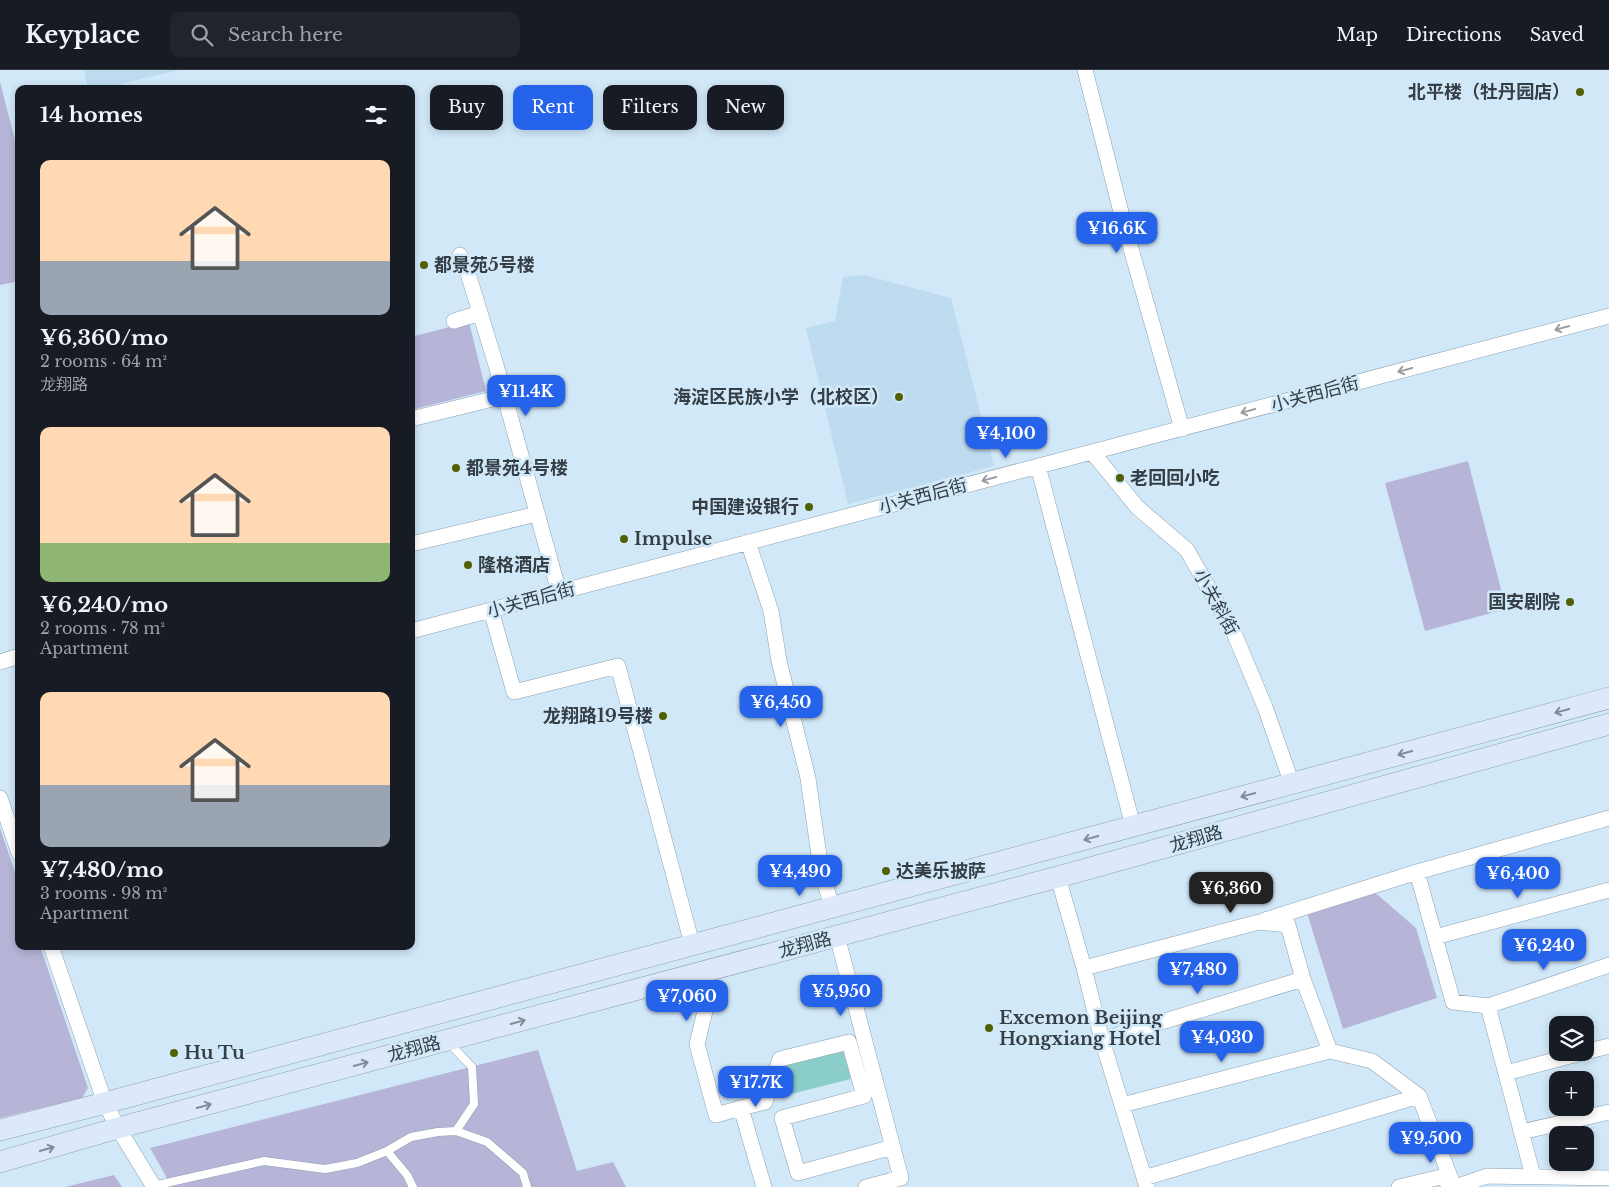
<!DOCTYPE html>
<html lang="en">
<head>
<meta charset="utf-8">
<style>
  :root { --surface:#171b24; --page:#20242c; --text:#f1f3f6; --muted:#9ea1a6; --line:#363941; --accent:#2563eb }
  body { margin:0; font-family:"Libre Baskerville","Noto Sans SC",serif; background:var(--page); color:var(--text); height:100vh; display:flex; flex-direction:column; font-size:19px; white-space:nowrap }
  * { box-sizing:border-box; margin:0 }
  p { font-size:16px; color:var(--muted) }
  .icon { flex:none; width:28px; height:28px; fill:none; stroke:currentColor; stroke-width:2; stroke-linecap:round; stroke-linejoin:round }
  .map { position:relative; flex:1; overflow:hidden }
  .details { position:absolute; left:15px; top:15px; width:400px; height:865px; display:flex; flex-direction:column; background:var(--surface); border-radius:10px; box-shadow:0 2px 8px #0003 }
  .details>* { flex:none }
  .top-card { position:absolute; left:430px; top:15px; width:475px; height:45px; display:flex; gap:10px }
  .buttons { position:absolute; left:1549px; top:946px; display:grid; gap:10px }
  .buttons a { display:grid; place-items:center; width:45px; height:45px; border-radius:10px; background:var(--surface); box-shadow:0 2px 8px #0003; font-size:25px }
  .price { position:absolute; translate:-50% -42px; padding:0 11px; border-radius:10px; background:var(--accent); color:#fff; font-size:16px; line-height:32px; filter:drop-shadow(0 1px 2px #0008) }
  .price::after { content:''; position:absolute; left:50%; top:30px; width:15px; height:11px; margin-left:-8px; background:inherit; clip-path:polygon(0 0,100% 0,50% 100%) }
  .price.on { background:#222; color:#fff }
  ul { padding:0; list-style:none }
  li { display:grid; align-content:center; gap:10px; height:265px; padding:0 25px }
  li span { display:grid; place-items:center; height:155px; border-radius:10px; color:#555 }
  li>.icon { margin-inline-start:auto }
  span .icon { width:90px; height:90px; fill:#fffc; stroke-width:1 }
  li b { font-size:21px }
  h2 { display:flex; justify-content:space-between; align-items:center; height:60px; padding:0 25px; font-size:21px }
  .pill { padding:0 18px; border-radius:10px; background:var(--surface); box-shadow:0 2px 8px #0003; font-size:18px; line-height:45px }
  .pill.on { background:var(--accent); color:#fff }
  header { display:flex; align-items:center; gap:30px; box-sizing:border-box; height:70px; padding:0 25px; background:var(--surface); border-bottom:1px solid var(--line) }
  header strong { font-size:24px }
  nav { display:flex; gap:28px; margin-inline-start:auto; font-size:18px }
  .search { width:350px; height:45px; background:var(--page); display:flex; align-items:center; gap:12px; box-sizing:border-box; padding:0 18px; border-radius:10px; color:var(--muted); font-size:19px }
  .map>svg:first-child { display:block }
  .built { fill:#bedbf0 }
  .green { fill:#b6b5d8 }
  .water { fill:#8acdc9 }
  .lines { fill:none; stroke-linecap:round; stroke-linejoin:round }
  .lane-casing { stroke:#8ba1b0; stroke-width:9 }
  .street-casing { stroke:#8ba1b0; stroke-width:16 }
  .secondary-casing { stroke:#8ba1b0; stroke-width:22 }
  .lane { stroke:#fff; stroke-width:8 }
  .street { stroke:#fff; stroke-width:15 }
  .secondary { stroke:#dde8fb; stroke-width:21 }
  .oneway { stroke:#9a9ea2 }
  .oneway2 { stroke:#818a97 }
  .poi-dot { fill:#516002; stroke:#d1e8f9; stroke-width:2 }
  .labels { text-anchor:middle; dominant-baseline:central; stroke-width:5; stroke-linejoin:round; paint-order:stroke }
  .poi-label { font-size:18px; font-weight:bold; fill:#353e45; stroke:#d1e8f9; text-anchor:start }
  .street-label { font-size:18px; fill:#353e45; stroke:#d1e8f9 }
</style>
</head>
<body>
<header>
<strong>Keyplace</strong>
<div class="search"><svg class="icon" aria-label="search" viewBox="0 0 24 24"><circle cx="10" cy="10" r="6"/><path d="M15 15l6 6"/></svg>Search here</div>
<nav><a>Map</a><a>Directions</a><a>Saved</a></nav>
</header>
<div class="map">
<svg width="1609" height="1117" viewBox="0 0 1609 1117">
  <rect width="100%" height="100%" fill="#d1e8f9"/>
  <path class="built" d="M84 0H179L100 19H88Z
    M864 205 951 228 994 396 848 434 806 258 835 251 843 207Z"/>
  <path class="green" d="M0 12 19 86V211L0 215Z
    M469 252 486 321 411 340V267Z
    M1468 391 1506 539 1425 561 1385 413Z
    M0 758 19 814V876H40L88 1018 82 1028 0 1048Z
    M1364 813 1416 858 1437 928 1343 959 1303 830Z
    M538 980 577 1101 613 1092 626 1117H172L150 1078Z
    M114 1105 122 1117H65Z"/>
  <path class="water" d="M843 981 851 1009 775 1028 787 994Z"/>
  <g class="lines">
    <defs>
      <path id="lane" d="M448 972 472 997 474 1034 456 1061 487 1072 523 1103 527 1117
        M153 1116 264 1091 325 1099 357 1093 387 1081
        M413 1117 407 1105 387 1081 411 1067 438 1062 456 1061"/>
      <path id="street" d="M1085 0 1124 154 1182 359
        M460 185 466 197 496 295 559 522
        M454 251 480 243
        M411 349 505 326
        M1092 382 1137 437 1187 480 1234 563 1265 637 1292 714
        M1038 396 1133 756
        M748 472 771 541 779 591 808 708 821 800 832 837
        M411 474 537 444
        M491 540 514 622 618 596 692 874
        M411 561 1609 246
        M0 592 19 586
        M0 728 19 783
        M1417 802 1609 748
        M1058 807 1084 898
        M1265 850 1417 802 1453 932 1488 936 1533 1106
        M837 866 901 1108 866 1117
        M1435 867 1609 820
        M51 876 105 1033 118 1058 154 1117
        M694 904 705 941 697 974 716 1045 741 1038 764 1117
        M1488 936 1609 895
        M1102 970 1303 909
        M1585 982 1609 976
        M1506 1003 1585 982
        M1122 1035 1330 981
        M741 1038 765 1032 780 989 849 972 864 1026 782 1048 798 1103 893 1077
        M1521 1062 1609 1042
        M1144 1108 1419 1026
        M1147 1117 1102 970 1084 898 1259 852 1288 855 1303 909 1330 981 1372 991 1419 1026 1454 1117
        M1399 1117 1441 1107 1453 1117
        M1455 1117 1487 1106 1609 1108"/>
      <path id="secondary" d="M0 1060 105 1033 1609 628
        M0 1092 118 1058 1058 807 1609 654"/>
    </defs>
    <use href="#lane" class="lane-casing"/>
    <use href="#street" class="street-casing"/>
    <use href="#secondary" class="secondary-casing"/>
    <use href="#lane" class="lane"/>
    <use href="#street" class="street"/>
    <use href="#secondary" class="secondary"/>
  </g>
  <defs><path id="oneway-shaft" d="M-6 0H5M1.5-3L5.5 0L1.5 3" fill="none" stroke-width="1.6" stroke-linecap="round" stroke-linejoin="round" transform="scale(1.25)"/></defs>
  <g class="oneway">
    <use href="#oneway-shaft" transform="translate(1562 258) rotate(165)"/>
    <use href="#oneway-shaft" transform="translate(1405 300) rotate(165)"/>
    <use href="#oneway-shaft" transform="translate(1248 341) rotate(165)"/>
    <use href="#oneway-shaft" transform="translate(989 409) rotate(165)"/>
  </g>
  <g class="oneway2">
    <use href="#oneway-shaft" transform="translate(1562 641) rotate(165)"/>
    <use href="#oneway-shaft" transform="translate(1405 683) rotate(165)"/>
    <use href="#oneway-shaft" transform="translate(1248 725) rotate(165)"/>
    <use href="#oneway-shaft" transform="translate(1091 768) rotate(165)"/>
    <use href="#oneway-shaft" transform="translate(518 952) rotate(-15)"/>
    <use href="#oneway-shaft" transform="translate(361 994) rotate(-15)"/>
    <use href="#oneway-shaft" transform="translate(204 1036) rotate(-15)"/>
    <use href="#oneway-shaft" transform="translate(47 1079) rotate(-16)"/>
  </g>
  <g class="poi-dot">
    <circle cx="1580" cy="22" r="5"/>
    <circle cx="424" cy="195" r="5"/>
    <circle cx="899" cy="327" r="5"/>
    <circle cx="456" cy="398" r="5"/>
    <circle cx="1120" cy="408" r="5"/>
    <circle cx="809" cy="437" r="5"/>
    <circle cx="624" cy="469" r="5"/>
    <circle cx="468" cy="495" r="5"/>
    <circle cx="1570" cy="532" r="5"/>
    <circle cx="663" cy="646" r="5"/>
    <circle cx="886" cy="801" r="5"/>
    <circle cx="989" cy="958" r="5"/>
    <circle cx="174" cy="983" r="5"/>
  </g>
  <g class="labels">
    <g class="poi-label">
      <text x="1570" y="22" text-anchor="end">北平楼（牡丹园店）</text>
      <text x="434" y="195">都景苑5号楼</text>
      <text x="889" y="327" text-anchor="end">海淀区民族小学（北校区）</text>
      <text x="466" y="398">都景苑4号楼</text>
      <text x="1130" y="408">老回回小吃</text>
      <text x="799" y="437" text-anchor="end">中国建设银行</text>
      <text x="634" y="469">Impulse</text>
      <text x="478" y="495">隆格酒店</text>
      <text x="1560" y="532" text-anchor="end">国安剧院</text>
      <text x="653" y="646" text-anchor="end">龙翔路19号楼</text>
      <text x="896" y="801">达美乐披萨</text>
      <text x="999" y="948">Excemon Beijing<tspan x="999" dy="21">Hongxiang Hotel</tspan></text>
      <text x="184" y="983">Hu Tu</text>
    </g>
    <g class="street-label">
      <text transform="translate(1315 324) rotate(-15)">小关西后街</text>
      <text transform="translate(923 426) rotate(-15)">小关西后街</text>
      <text transform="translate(531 530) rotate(-15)">小关西后街</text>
      <text transform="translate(1216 532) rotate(61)">小关斜街</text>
      <text transform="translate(1196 769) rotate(-16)">龙翔路</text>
      <text transform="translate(805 875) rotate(-15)">龙翔路</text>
      <text transform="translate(414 979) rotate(-15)">龙翔路</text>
    </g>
  </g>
</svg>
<div class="buttons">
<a><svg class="icon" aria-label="layers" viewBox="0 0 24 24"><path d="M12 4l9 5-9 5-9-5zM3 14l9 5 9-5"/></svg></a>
<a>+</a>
<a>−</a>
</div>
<b class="price" style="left:1117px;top:184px">¥16.6K</b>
<b class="price" style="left:526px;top:347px">¥11.4K</b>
<b class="price" style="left:1006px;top:389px">¥4,100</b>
<b class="price" style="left:781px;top:658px">¥6,450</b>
<b class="price" style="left:800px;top:827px">¥4,490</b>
<b class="price" style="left:1518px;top:829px">¥6,400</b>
<b class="price on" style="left:1231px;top:844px">¥6,360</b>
<b class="price" style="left:1544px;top:901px">¥6,240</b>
<b class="price" style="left:1198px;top:925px">¥7,480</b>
<b class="price" style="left:841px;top:947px">¥5,950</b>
<b class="price" style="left:687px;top:952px">¥7,060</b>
<b class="price" style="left:1222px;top:993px">¥4,030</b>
<b class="price" style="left:756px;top:1038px">¥17.7K</b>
<b class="price" style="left:1431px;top:1094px">¥9,500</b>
<div class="top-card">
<a class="pill">Buy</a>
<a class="pill on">Rent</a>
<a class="pill">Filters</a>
<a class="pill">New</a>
</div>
<section class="details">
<h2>14 homes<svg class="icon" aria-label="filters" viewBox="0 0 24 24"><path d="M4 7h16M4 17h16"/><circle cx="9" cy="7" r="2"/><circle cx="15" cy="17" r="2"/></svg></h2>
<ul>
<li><span style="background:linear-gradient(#ffd9b3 65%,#9aa5b1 0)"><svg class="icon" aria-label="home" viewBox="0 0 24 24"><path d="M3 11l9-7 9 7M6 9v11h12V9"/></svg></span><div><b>¥6,360/mo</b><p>2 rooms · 64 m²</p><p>龙翔路</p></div></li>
<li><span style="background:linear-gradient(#ffd9b3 75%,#8fb573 0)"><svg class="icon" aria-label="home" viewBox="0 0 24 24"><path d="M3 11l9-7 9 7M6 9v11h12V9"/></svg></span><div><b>¥6,240/mo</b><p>2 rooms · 78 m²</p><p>Apartment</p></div></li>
<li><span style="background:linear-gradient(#ffd9b3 60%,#9aa5b1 0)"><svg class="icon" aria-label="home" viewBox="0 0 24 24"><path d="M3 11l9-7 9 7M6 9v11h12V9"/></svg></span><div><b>¥7,480/mo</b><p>3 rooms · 98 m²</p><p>Apartment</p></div></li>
</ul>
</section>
</div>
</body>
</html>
